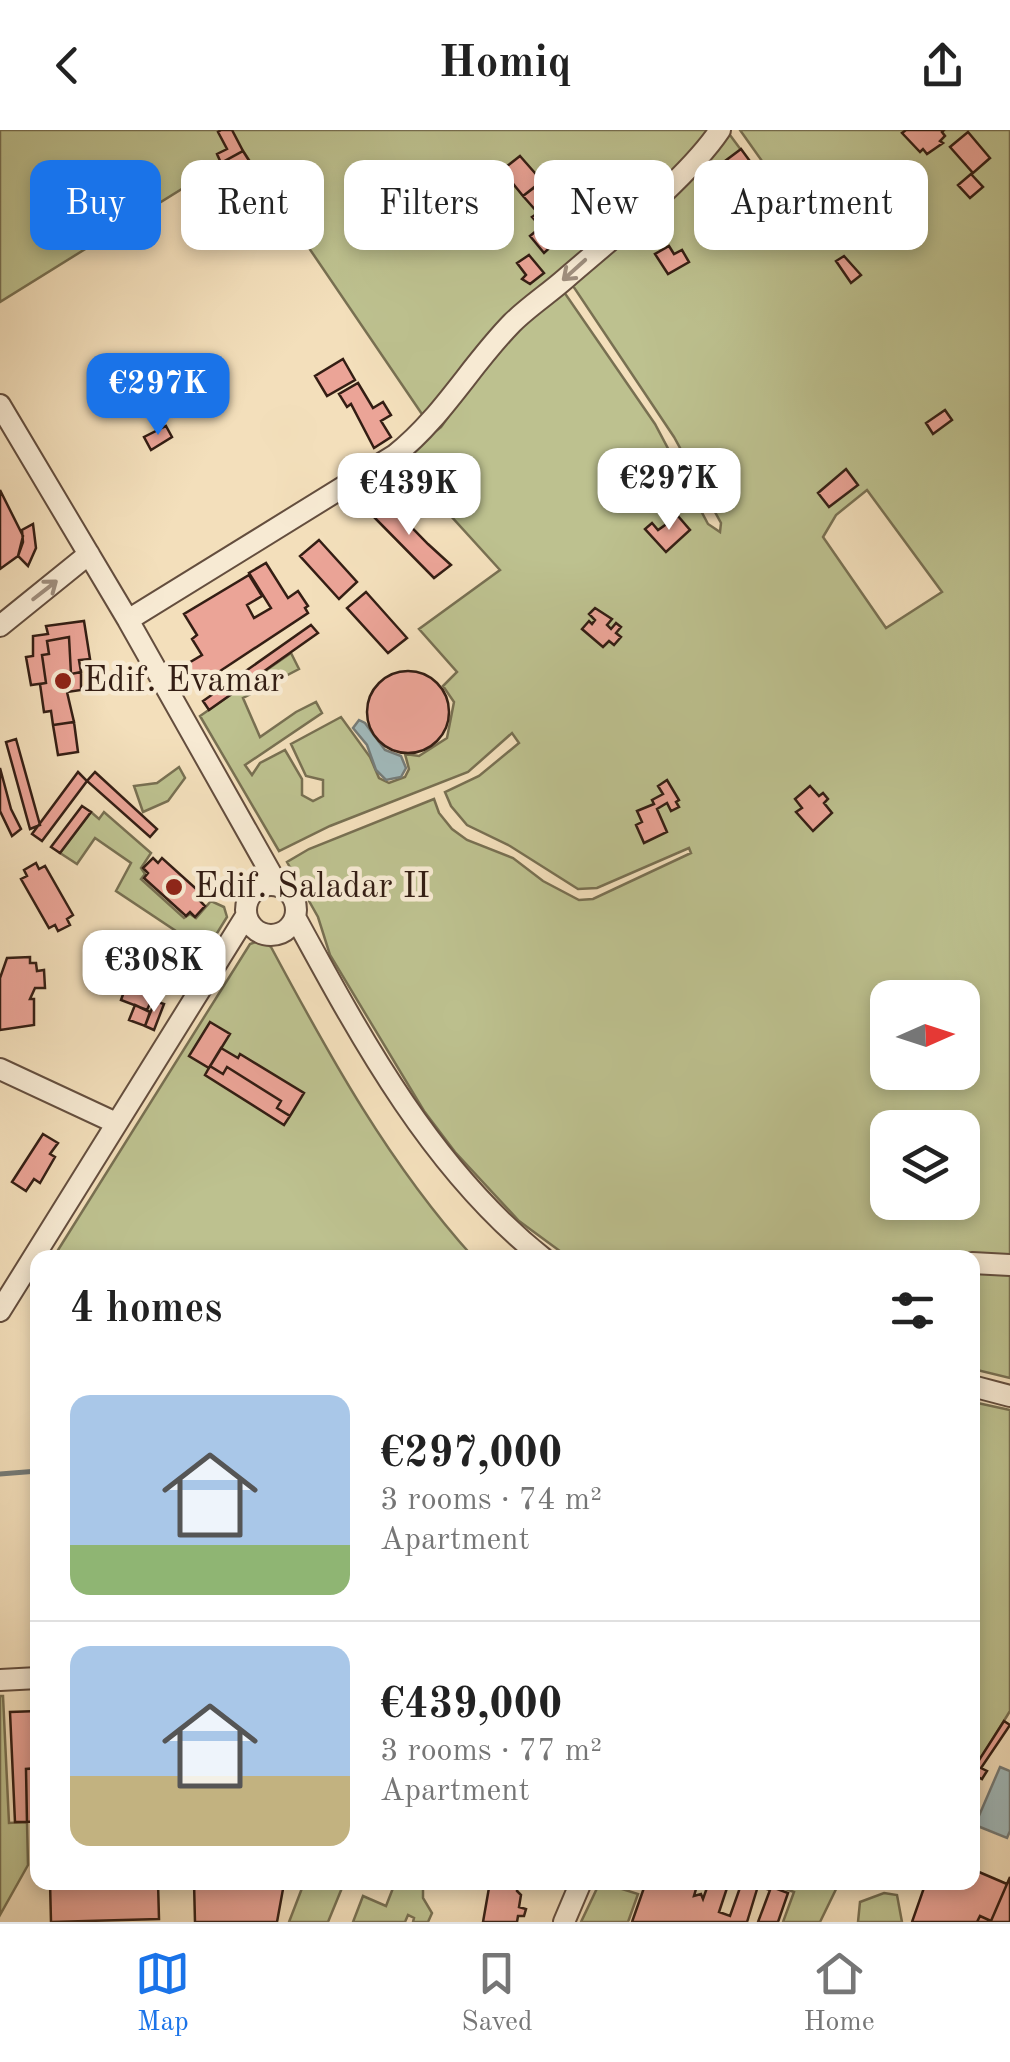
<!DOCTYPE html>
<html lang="en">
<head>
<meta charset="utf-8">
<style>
  :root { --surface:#fff; --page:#f2f2f2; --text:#222; --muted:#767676; --line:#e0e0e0; --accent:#1a73e8 }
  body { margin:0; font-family:"Old Standard TT",serif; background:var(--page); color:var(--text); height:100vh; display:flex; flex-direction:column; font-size:38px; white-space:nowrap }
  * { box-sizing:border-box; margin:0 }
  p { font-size:32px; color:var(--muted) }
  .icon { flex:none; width:55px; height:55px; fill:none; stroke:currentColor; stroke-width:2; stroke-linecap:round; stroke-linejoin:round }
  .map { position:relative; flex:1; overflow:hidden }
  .side { position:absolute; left:30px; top:1120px; width:950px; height:640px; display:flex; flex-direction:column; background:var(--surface); border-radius:20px; box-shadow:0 5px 15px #0003 }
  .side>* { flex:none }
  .hud { position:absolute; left:30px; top:30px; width:950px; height:90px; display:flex; gap:20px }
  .needle { width:65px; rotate:87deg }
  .tools { position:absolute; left:870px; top:850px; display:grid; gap:20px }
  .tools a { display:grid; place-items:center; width:110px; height:110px; border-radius:20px; background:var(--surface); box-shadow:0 5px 15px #0003; font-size:50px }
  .price { position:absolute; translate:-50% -85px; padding:0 22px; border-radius:20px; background:#fff; color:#222; font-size:32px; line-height:65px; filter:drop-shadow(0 2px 5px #0008) }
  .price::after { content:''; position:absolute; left:50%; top:60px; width:30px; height:22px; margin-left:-15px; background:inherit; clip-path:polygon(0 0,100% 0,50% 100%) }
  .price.current { background:var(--accent); color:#fff }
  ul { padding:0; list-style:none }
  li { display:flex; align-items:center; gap:30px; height:250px; padding:0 40px }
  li+li { border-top:2px solid var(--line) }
  li span { display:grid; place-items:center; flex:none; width:280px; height:200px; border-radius:20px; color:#555 }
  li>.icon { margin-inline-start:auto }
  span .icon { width:120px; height:120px; fill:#fffc; stroke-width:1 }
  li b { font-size:42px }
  h2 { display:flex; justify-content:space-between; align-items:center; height:120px; padding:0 40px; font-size:42px }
  .tag { padding:0 35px; border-radius:20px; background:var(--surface); box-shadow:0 5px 15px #0003; font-size:35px; line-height:90px }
  .tag.current { background:var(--accent); color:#fff }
  header { display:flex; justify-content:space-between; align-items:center; height:130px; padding:0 40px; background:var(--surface); font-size:45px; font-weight:600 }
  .tabs { display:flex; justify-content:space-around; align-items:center; height:140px; border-top:2px solid var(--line); background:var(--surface); font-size:28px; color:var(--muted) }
  .tabs a { display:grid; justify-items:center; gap:5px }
  .tabs .current { color:var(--accent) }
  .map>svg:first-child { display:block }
  .green { fill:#bdc18f; stroke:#787052; stroke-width:2.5; fill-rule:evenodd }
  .water { fill:#a1babc; stroke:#757c79; stroke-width:2.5 }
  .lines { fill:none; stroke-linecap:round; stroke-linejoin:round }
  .stream { stroke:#757c79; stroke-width:5 }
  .building { fill:#eba497; stroke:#341e14; stroke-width:2.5 }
  .minor-casing { stroke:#644e3e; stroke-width:24 }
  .minor { stroke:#f7ead3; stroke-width:20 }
  .oneway { stroke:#9f8e7d }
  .poi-dot { fill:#8f2418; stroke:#f7ead3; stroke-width:4 }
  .labels { text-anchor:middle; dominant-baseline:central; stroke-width:9; stroke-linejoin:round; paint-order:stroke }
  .poi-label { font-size:35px; fill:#341e14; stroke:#f7ead3; text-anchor:start }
</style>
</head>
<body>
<header><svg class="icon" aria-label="back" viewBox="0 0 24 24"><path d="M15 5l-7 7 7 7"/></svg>Homiq<svg class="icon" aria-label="share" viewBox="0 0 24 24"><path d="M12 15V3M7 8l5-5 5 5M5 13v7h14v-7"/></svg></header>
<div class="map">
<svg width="1010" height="1792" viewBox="0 0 1010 1792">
  <rect width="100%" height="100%" fill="#f3dfbb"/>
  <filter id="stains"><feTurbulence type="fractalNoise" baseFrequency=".002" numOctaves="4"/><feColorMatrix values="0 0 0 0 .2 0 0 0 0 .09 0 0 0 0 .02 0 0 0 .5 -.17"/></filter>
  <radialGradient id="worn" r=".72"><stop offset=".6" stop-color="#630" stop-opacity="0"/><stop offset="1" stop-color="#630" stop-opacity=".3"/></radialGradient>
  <path class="green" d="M0 0H716L426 290 243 21 0 172Z
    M740 0H1010V1128L568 1127 519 1091 455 1022 424 981 330 825 318 787 287 732 309 719 434 669 439 683 452 699 467 710 513 728 543 751 579 770 593 769 691 723 689 718 597 758 578 759 510 716 467 695 451 676 445 662 479 646 519 613 512 603 468 642 330 696 279 721 200 586 291 523 299 539 243 568 260 607 296 582 316 572 322 583 245 635 252 645 260 633 285 620 302 649V665L313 671 323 666V650L306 646 291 614 341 587 370 627 379 648 389 653 405 647 409 639 405 624 419 626 447 608 454 572 443 556 457 542 419 499 500 440 399 329 441 297 505 207 562 159 655 294 708 394 720 402 721 393 674 307 573 156 727 1 781 74 789 69ZM867 360 942 462 886 498 823 407 836 385ZM888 868H962V942H888ZM888 998H962V1072H888Z
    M179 637 185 648 168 671 143 682 134 656 157 653Z
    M91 682 99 689 104 682 151 723 141 738 145 744 141 749 184 788 190 784 196 788 211 771 224 777 227 787 206 821 116 761 131 733 95 708 77 734 60 723Z
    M261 810 271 817C330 927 389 1034 473 1127L53 1128 250 814Z
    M972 1143H1010V1248L973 1239Z
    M973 1272 1010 1280V1581L973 1641Z
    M0 1566H3L9 1693 27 1692 28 1735 0 1785Z
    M600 1752 638 1764 628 1792H581Z
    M304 1753H344L328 1792H289Z
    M395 1753H423V1768L432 1783 428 1792H413L414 1788 408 1785 405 1792H353L363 1766 386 1776Z
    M769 1753H839L820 1792H783L794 1762Z
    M884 1763 897 1765 902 1792H858L860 1772Z"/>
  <path class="water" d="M359 590 365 593 385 620 401 626 406 638 401 647 386 650 376 640 367 615 353 598Z
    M1000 1637 1010 1641V1701L1007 1708 975 1695Z"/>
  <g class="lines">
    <path class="stream" d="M0 1344 38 1341"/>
  </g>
  <path class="building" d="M221 0H232L243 21 221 33 217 24 227 19 218 2Z
    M906 0H944L942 2 945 6 940 11 943 13 927 24 923 19 920 22 902 3Z
    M968 2 990 28 973 43 950 17Z
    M741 19 755 38 740 50 725 31Z
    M243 21 255 40 243 47 235 46 227 34 223 36 221 33Z
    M520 26 542 51 523 66 502 40Z
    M404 32 443 83 424 97 387 50Z
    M458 44 472 63 463 71 448 51Z
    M971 44 983 57 970 68 958 55Z
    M535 57 557 83 567 76 581 92 564 106 567 109 559 115 557 111 544 123 530 106 541 97 532 87 538 83 523 66Z
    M669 116 674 124 682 120 689 132 668 144 655 124Z
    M529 125 544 143 530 154 522 149 526 145 517 133Z
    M844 126 861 145 851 153 836 131Z
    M343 229 355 250 327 266 315 246Z
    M358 253 373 278 383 272 391 285 381 291 391 307 374 318 351 274 347 277 339 264Z
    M945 280 952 290 933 304 926 293Z
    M166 296 172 307 151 320 144 307Z
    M846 339 858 355 829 377 818 363Z
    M0 360 23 406 18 426 0 439Z
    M382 367 428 414 451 435 434 448 368 381Z
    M678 386 690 400 666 422 645 399 652 393 658 400Z
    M33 394 36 418 28 436 18 426 23 412 22 400Z
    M319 410 357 452 339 469 300 426Z
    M266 433 288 468 298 461 308 476 305 478 308 483 199 555 187 534 202 525 192 509 197 505 184 484 249 445 262 466 247 475 254 488 271 478 249 443Z
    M366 462 407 508 388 523 347 478Z
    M595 478 612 489 607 495 611 499 616 493 621 497 616 503 621 507 614 515 609 511 603 517 582 499 589 491 592 494 595 490 589 484Z
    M84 491 90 529 79 530 81 542 71 544 69 507 47 511 49 524 42 525 46 553 31 555 26 527 33 526V506L48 504 46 496Z
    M311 495 318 503 209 580 203 571Z
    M69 507 71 544 81 542V560L67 562 74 592 53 595 51 581 44 582 40 554 46 553 42 525 49 524 47 511Z
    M367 582a41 41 0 1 1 82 0a41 41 0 1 1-82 0Z
    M74 592 78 622 58 625 53 595Z
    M16 609 40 695 30 699 6 612Z
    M0 638 11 679 21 699 12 706 0 681Z
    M78 642 87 651 42 711 32 704Z
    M95 642 157 699 150 707 87 651Z
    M667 650 679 670 676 672 679 677 671 681 667 673 657 679 667 702 644 713 636 695 642 692 637 681 654 674 652 670 663 664 658 656Z
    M810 656 819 666 823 663 828 669 824 673 832 683 813 701 796 682 802 678 795 669Z
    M82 676 91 682 60 723 51 717Z
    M153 728 158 733 162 728 204 766 200 771 205 776 195 787 190 782 186 786 144 748 148 743 143 738Z
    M36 733 39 739 45 736 73 785 67 789 70 795 58 801 55 795 49 798 21 749 27 746 24 740Z
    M30 827V833H36L37 841 44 840 45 858H35L30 869H34V895L0 900V848L7 828Z
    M126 856 153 867 147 880 121 870Z
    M155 871 164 874 154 900 145 896Z
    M135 875 150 882 145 896 129 890Z
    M210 892 230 904 209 938 189 926Z
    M221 918 238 928 240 924 304 963 290 986 277 978 281 971 227 937 223 944 210 936Z
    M210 936 223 944 227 937 281 971 277 978 290 986 284 995 205 945Z
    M43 1004 58 1013 50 1024 55 1027 40 1053 34 1049 26 1061 12 1052Z
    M38 1581V1638L26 1639 27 1692H15L10 1582Z
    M1004 1591 1010 1595 981 1638 987 1641 982 1649 976 1646 972 1650V1641Z
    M38 1638V1691L27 1692 26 1639Z
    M972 1739 1007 1754 991 1791 980 1786 977 1792H912L926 1752H972Z
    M1010 1747V1792H977L980 1786 991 1791Z
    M50 1752H158L159 1789 51 1792Z
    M194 1752H290L283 1759 277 1792H195Z
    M490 1752H518L517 1761 521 1765 519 1777 526 1779 524 1786H518L517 1792H483Z
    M646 1752H698L694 1766 701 1764 703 1769 709 1752H729L719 1782 730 1786 742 1752H758L788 1763 778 1792H758L770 1760 758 1756 747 1792H632Z"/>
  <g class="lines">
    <defs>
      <path id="minor" d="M0 275 128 490 278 756
        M128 490 395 325C442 288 470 236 512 193 528 177 548 164 565 149 611 109 687 49 720 0
        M0 496 89 424
        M246 780a25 25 0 1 1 50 0a25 25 0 1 1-50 0Z
        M295 787C362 910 432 1040 543 1128
        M0 939 116 993
        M972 1133 1010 1135
        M0 1181 246 786
        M972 1256 1010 1266
        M0 1550 38 1548
        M564 1792 581 1752"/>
    </defs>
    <use href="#minor" class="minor-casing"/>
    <use href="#minor" class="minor"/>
  </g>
  <defs><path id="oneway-shaft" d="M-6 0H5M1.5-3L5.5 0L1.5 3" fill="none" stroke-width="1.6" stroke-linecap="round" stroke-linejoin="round" transform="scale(2.5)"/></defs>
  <g class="oneway">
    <use href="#oneway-shaft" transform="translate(574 140) rotate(138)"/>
    <use href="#oneway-shaft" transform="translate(45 460) rotate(-38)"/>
  </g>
  <g class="poi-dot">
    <circle cx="63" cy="551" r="10"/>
    <circle cx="174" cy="757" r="10"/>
  </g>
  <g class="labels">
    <g class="poi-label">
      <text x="83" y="551">Edif. Evamar</text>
      <text x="194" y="757">Edif. Saladar II</text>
    </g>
  </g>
  <rect width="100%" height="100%" filter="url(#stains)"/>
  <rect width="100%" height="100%" fill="url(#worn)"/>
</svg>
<div class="tools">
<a><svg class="needle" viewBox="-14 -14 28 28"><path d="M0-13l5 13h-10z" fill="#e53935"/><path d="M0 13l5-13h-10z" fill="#767676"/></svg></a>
<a><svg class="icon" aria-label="layers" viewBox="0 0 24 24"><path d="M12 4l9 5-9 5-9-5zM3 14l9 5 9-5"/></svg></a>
</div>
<b class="price current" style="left:158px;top:308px">€297K</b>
<b class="price" style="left:669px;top:403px">€297K</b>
<b class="price" style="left:409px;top:408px">€439K</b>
<b class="price" style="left:154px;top:885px">€308K</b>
<div class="hud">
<a class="tag current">Buy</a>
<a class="tag">Rent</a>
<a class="tag">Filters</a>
<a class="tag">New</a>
<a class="tag">Apartment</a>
</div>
<section class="side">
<h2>4 homes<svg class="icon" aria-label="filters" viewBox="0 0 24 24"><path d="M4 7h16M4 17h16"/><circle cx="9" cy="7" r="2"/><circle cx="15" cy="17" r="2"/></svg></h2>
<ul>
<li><span style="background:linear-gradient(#a9c7e8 75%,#8fb573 0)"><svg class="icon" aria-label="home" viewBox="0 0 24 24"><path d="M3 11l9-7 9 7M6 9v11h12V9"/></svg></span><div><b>€297,000</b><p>3 rooms · 74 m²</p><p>Apartment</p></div></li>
<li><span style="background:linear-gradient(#a9c7e8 65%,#c2b280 0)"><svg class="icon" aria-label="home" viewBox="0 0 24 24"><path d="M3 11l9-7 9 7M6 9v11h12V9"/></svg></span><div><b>€439,000</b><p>3 rooms · 77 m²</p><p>Apartment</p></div></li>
</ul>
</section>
</div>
<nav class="tabs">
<a class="current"><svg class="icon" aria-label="map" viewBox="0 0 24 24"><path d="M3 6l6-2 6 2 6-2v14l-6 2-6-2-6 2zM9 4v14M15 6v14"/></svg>Map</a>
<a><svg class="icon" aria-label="saved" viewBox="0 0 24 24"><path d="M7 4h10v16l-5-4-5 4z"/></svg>Saved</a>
<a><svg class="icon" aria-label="home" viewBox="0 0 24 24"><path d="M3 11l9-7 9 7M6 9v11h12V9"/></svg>Home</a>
</nav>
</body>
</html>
